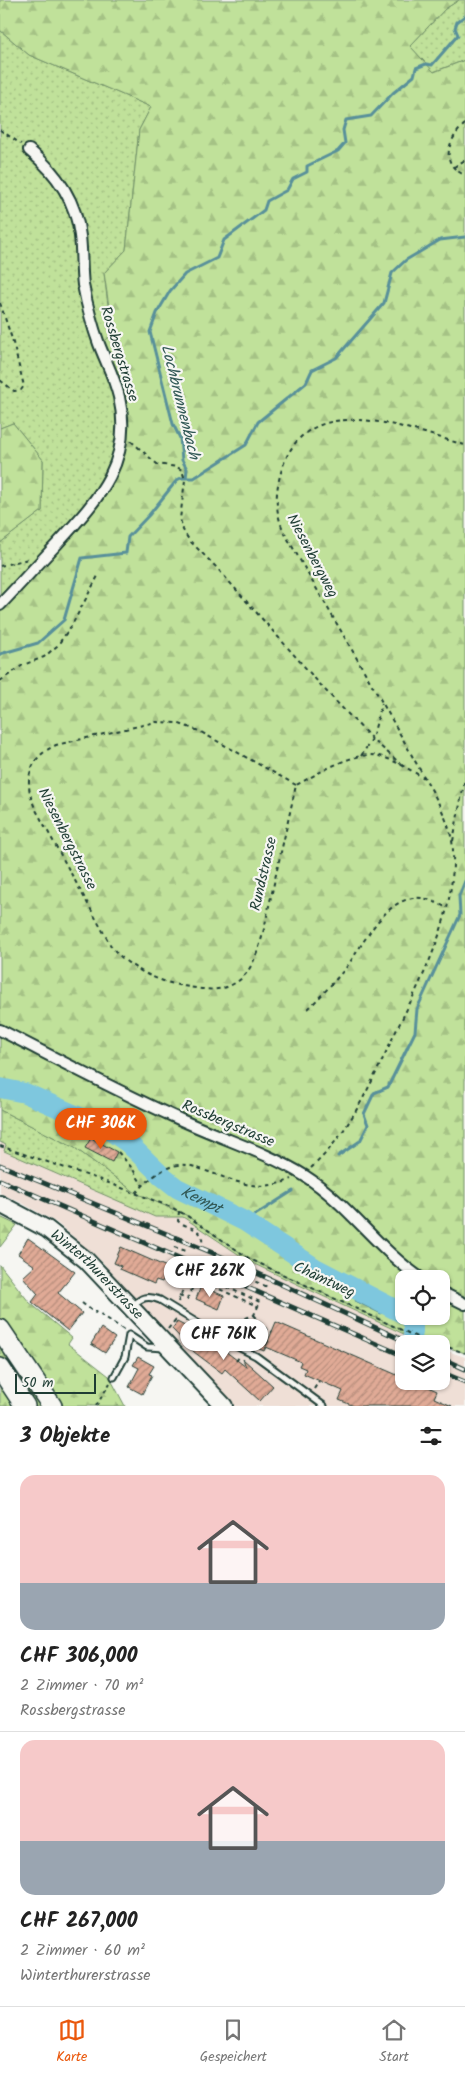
<!DOCTYPE html>
<html lang="de">
<head>
<meta charset="utf-8">
<style>
  :root { --surface:#fff; --page:#f6f6f6; --text:#222; --muted:#767676; --line:#e0e0e0; --accent:#ea580c }
  body { margin:0; font-family:Kalam,sans-serif; background:var(--page); color:var(--text); height:100vh; display:flex; flex-direction:column; font-size:19px; white-space:nowrap }
  * { box-sizing:border-box; margin:0 }
  p { font-size:16px; color:var(--muted) }
  .icon { flex:none; width:28px; height:28px; fill:none; stroke:currentColor; stroke-width:2; stroke-linecap:round; stroke-linejoin:round }
  .map { position:relative; height:1406px; overflow:hidden }
  .drawer { display:flex; flex-direction:column; background:var(--surface); flex:1 }
  .drawer>* { flex:none }
  .buttons { position:absolute; left:395px; top:1270px; display:grid; gap:10px }
  .buttons a { display:grid; place-items:center; width:55px; height:55px; border-radius:10px; background:var(--surface); box-shadow:0 1px 4px #0004; font-size:25px }
  .scale { position:absolute; left:15px; bottom:12px; width:81px; box-sizing:border-box; padding-left:5px; border:2px solid #1f3d34; border-top:0; font-size:14px; line-height:18px; white-space:nowrap; color:#1f3d34; -webkit-text-stroke:4px #f6f6f2; paint-order:stroke }
  .price { position:absolute; translate:-50% -42px; padding:0 11px; border-radius:18px; background:#fff; color:#222; font-size:16px; line-height:32px; filter:drop-shadow(0 1px 2px #0008) }
  .price::after { content:''; position:absolute; left:50%; top:30px; width:15px; height:11px; margin-left:-8px; background:inherit; clip-path:polygon(0 0,100% 0,50% 100%) }
  .price.selected { background:var(--accent); color:#fff }
  ul { padding:0; list-style:none }
  li { display:grid; align-content:center; gap:10px; height:265px; padding:0 20px }
  li+li { border-top:1px solid var(--line) }
  li span { display:grid; place-items:center; height:155px; border-radius:15px; color:#555 }
  li>.icon { margin-inline-start:auto }
  span .icon { width:90px; height:90px; fill:#fffc; stroke-width:1 }
  li b { font-size:21px }
  h2 { display:flex; justify-content:space-between; align-items:center; height:60px; padding:0 20px; font-size:21px }
  .menu { display:flex; justify-content:space-around; align-items:center; height:70px; border-top:1px solid var(--line); background:var(--surface); font-size:14px; color:var(--muted) }
  .menu a { display:grid; justify-items:center; gap:2px }
  .menu .selected { color:var(--accent) }
  .map>svg:first-child { display:block }
  .built { fill:#efdfd6 }
  .grass { fill:url(#grass-dots); stroke:#708f67 }
  .forest { fill:url(#forest-firs); stroke:#708f67; fill-rule:evenodd }
  .water { fill:url(#water-rules); stroke:#58909a }
  .lines { fill:none; stroke-linecap:round; stroke-linejoin:round }
  .shore { stroke:#457478; stroke-width:1 }
  .stream { stroke:#58909a; stroke-width:3 }
  .river { stroke:#7ec7de; stroke-width:20 }
  .building { fill:url(#building-hatch); stroke:#1f3d34 }
  .lane-casing { stroke:#1f3d34; stroke-width:9 }
  .street-casing { stroke:#1f3d34; stroke-width:14 }
  .primary-casing { stroke:#1f3d34; stroke-width:20 }
  .highway-casing { stroke:#1f3d34; stroke-width:22 }
  .path { stroke:#1f3d34; stroke-width:2; stroke-dasharray:4 4; stroke-linecap:butt }
  .lane { stroke:#f6f6f2; stroke-width:5 }
  .street { stroke:#f6f6f2; stroke-width:10 }
  .primary { stroke:#f6f6f2; stroke-width:16 }
  .highway { stroke:#f6f6f2; stroke-width:19 }
  .rail-casing { stroke:#1f3d34; stroke-width:5 }
  .rail { stroke:#f6f6f2; stroke-width:3; stroke-dasharray:9; stroke-linecap:butt }
  .labels { text-anchor:middle; dominant-baseline:central; stroke-width:4.5; stroke-linejoin:round; paint-order:stroke }
  .street-label { font-size:15px; fill:#1f3d34; stroke:#f6f6f2 }
  .water-label { font-size:16px; font-style:italic; fill:#325956; stroke:#f6f6f2 }
</style>
</head>
<body>
<div class="map">
<svg width="465" height="1406" viewBox="0 0 465 1406">
  <defs>
    <pattern id="grass-dots" width="8" height="8" patternUnits="userSpaceOnUse" patternTransform="scale(1.25)"><rect width="8" height="8" fill="#c0e19a"/><path d="M2 2h.1M6 6h.1" fill="none" stroke="#a5c285" stroke-width="1.8" stroke-linecap="round"/></pattern>
    <pattern id="forest-firs" width="22" height="20" patternUnits="userSpaceOnUse" patternTransform="scale(1.25)"><rect width="22" height="20" fill="#c0e19a"/><path d="M5 1l3.5 6h-7zM16 11l3.5 6h-7z" fill="#a5c285"/></pattern>
    <pattern id="water-rules" width="6" height="5" patternUnits="userSpaceOnUse" patternTransform="scale(1.25)"><rect width="6" height="5" fill="#7ec7de"/><path d="M0 2.5h6" fill="none" stroke="#67a3b5"/></pattern>
    <pattern id="building-hatch" width="6" height="6" patternUnits="userSpaceOnUse" patternTransform="scale(1.25)"><rect width="6" height="6" fill="#e0aa96"/><path d="M-1 1l2-2M0 6l6-6M5 7l2-2" fill="none" stroke="#b58c7b"/></pattern>
  </defs>
  <rect width="100%" height="100%" fill="#f6f6f2"/>
  <filter id="ink" filterUnits="userSpaceOnUse"><feTurbulence type="fractalNoise" baseFrequency=".02" numOctaves="2"/><feDisplacementMap in="SourceGraphic" scale="10" xChannelSelector="R" yChannelSelector="G"/><feConvolveMatrix kernelMatrix="1 2 1 2 8 2 1 2 1" color-interpolation-filters="sRGB"/></filter>
  <g filter="url(#ink)">
    <path class="built" d="M0 1142 6 1145 4 1151 155 1216 183 1217 250 1262 427 1344H404V1381H441V1349L465 1357V1406H224L132 1307 105 1265 97 1257 57 1223 22 1203 0 1193Z"/>
    <path class="grass" d="M459 0H465V60L433 72 410 46 445 9Z
      M0 30 29 55 151 107 139 130 126 250 104 273 121 410 111 475 0 605V543L42 511 43 460 13 423 0 428Z
      M0 1110 75 1148 136 1193 186 1215 250 1259 421 1339 436 1344 421 1342 250 1262 183 1217H155L4 1151 6 1145 0 1142Z"/>
    <path class="forest" d="M0 0H459L445 9 410 46 434 72 465 60V1353L441 1345V1344L421 1339 250 1259 186 1215 136 1193 75 1148 0 1110V605L107 483 122 422 100 345 113 334 104 273 126 250 139 130 151 107 29 55 0 30ZM404 1279H441V1316H404Z
      M13 423 43 460 42 511 0 543V428Z
      M0 1217 17 1225 0 1247Z
      M0 1265 29 1302 72 1338 68 1344 109 1376 125 1406H0Z"/>
    <path class="water" d="M364 1283 390 1297 381 1314 355 1301Z"/>
    <g class="lines">
      <path class="shore" d="M368 1291 382 1298 379 1306 363 1299 365 1292Z"/>
      <path class="stream" d="M186 478 187 469 182 460 180 438 173 424 150 332 157 313 170 291 185 274 217 258 224 240 264 210 267 201 287 190 293 179 307 172V166L338 151 345 143 343 130 346 120 371 116 393 93 414 76 416 68 426 64 432 65 458 35 455 28 457 22 465 16
        M0 654 38 643 64 620 82 558 126 553 128 537 149 515 177 480 181 478H194L246 445 258 422 306 383 312 370 336 358 384 303 392 273 406 260 440 240 465 237
        M338 1156 360 1141 368 1125 364 1114 374 1093 388 1087 415 1032 417 1009 460 915 459 896 465 881
        M244 1221C262 1212 276 1201 293 1191"/>
      <g class="river">
        <path id="s1" d="M0 1088 25 1093 109 1130 128 1143 163 1177 177 1188 244 1221 317 1269 404 1314"/>
        <path d="M409 1317 413 1325V1333"/>
      </g>
    </g>
    <path class="building" d="M91 1138 117 1152 112 1162 85 1148Z
      M28 1238 75 1272 58 1293 82 1313 68 1331 32 1302 38 1294 23 1277 35 1266 18 1254Z
      M121 1247 169 1268 162 1282 156 1280 154 1284 120 1269 121 1266 114 1263Z
      M201 1286 224 1296 219 1309 196 1299Z
      M177 1322 208 1338 246 1367 243 1359 273 1386 260 1401 225 1369 222 1373 194 1352 172 1329Z
      M276 1322 404 1378V1381H415L437 1391 434 1398 452 1406H354L339 1400 343 1391 304 1374 306 1369 299 1366 301 1362 266 1347 264 1351 232 1337 231 1335 232 1329 238 1327 269 1341 266 1346Z
      M101 1328 115 1338 105 1353 91 1344Z
      M138 1357 154 1366 149 1374 152 1375 142 1394 129 1387 139 1368 133 1365Z"/>
    <g class="lines">
      <defs>
        <path id="lane" d="M132 1307C141 1297 148 1295 160 1300L230 1343 256 1356 324 1406
          M129 1335 147 1347 165 1348
          M114 1377 125 1357 129 1335"/>
        <path id="street" d="M0 605C19 585 38 564 57 544 97 500 134 462 119 397 115 379 106 362 99 344 92 325 87 305 83 285 81 269 82 252 80 236 76 201 56 172 29 150
          M0 1030C59 1060 117 1091 177 1118 219 1138 265 1151 305 1176 349 1204 378 1250 422 1279
          M441 1292 465 1304"/>
        <g id="primary">
          <path id="s2" d="M0 1204 47 1229 86 1260 224 1406"/>
        </g>
        <path id="highway" d="M0 1329 52 1406
          M0 1368 25 1406"/>
      </defs>
      <use href="#lane" class="lane-casing"/>
      <use href="#street" class="street-casing"/>
      <use href="#primary" class="primary-casing"/>
      <use href="#highway" class="highway-casing"/>
      <path class="path" d="M465 124C449 138 438 164 465 175
        M0 130 21 144
        M454 167 465 160
        M0 303 12 339 24 386 21 390 14 391 0 380
        M131 441 157 464 177 467 182 470 185 480 180 519 183 530 189 540 217 568 326 691 372 739 402 765
        M0 566 28 559
        M0 681 23 665 44 657 57 646 72 625 99 574
        M361 756 372 739 382 703
        M296 785 199 731 177 723 156 722 56 745C27 758 23 784 36 810L111 946C128 968 156 981 183 986 201 989 219 993 235 983 244 978 250 969 254 960 263 940 266 918 271 897 279 860 288 822 296 785 318 774 354 750 379 756 395 760 410 770 424 778
        M453 841 465 778
        M308 1009C321 996 333 983 345 969 363 946 381 903 413 898 425 896 436 903 446 907
        M0 1146 101 1180 171 1207 186 1215 250 1259 421 1339 436 1344
        M118 1152 132 1168 143 1186
        M311 1168C352 1131 374 1076 398 1027 425 973 455 915 453 852 453 820 425 780 410 752 369 678 326 606 284 532 274 510 275 489 283 466 310 387 410 430 465 445
        M136 1193C146 1182 159 1170 173 1166 183 1163 194 1166 203 1170 237 1181 256 1194 292 1179
        M179 1211 178 1221C187 1229 204 1227 202 1243
        M174 1247 186 1251
        M226 1269 270 1288
        M190 1271 260 1302 254 1315 219 1328
        M179 1296 187 1299 197 1279 257 1306
        M178 1302 191 1269
        M82 1303 95 1313 96 1311 124 1330
        M254 1315 267 1330 272 1332
        M168 1329 176 1319
        M441 1345 465 1353
        M259 1348 267 1330
        M236 1361 240 1356
        M314 1389 319 1381
        M96 1406 110 1383"/>
      <use href="#lane" class="lane"/>
      <use href="#street" class="street"/>
      <use href="#primary" class="primary"/>
      <use href="#highway" class="highway"/>
      <defs>
        <path id="rail" d="M0 1165 213 1253 411 1344
          M0 1180 404 1356
          M441 1358 465 1369
          M441 1372 465 1382"/>
      </defs>
      <use href="#rail" class="rail-casing"/>
      <use href="#rail" class="rail"/>
    </g>
  </g>
  <g class="labels">
    <g class="street-label">
      <text transform="translate(119 354) rotate(73)">Rossbergstrasse</text>
      <text transform="translate(312 556) rotate(62)">Niesenbergweg</text>
      <text transform="translate(67 839) rotate(63)">Niesenbergstrasse</text>
      <text transform="translate(264 874) rotate(-77)">Rundstrasse</text>
      <text transform="translate(228 1124) rotate(23)">Rossbergstrasse</text>
      <text stroke="none"><textPath href="#s2" startOffset="121">Winterthurerstrasse</textPath></text>
      <text transform="translate(324 1280) rotate(25)">Chämtweg</text>
    </g>
    <g class="water-label">
      <text transform="translate(180 402) rotate(76)">Lochbrunnenbach</text>
      <text stroke="none"><textPath href="#s1" startOffset="234">Kempt</textPath></text>
    </g>
  </g>
</svg>
<div class="buttons">
<a><svg class="icon" aria-label="locate" viewBox="0 0 24 24"><circle cx="12" cy="12" r="6"/><path d="M12 2v4M12 18v4M2 12h4M18 12h4"/></svg></a>
<a><svg class="icon" aria-label="layers" viewBox="0 0 24 24"><path d="M12 4l9 5-9 5-9-5zM3 14l9 5 9-5"/></svg></a>
</div>
<div class="scale">50 m</div>
<b class="price selected" style="left:101px;top:1150px">CHF 306K</b>
<b class="price" style="left:210px;top:1298px">CHF 267K</b>
<b class="price" style="left:224px;top:1361px">CHF 761K</b>
</div>
<section class="drawer">
<h2>3 Objekte<svg class="icon" aria-label="filters" viewBox="0 0 24 24"><path d="M4 7h16M4 17h16"/><circle cx="9" cy="7" r="2"/><circle cx="15" cy="17" r="2"/></svg></h2>
<ul>
<li><span style="background:linear-gradient(#f6c9c9 70%,#9aa5b1 0)"><svg class="icon" aria-label="home" viewBox="0 0 24 24"><path d="M3 11l9-7 9 7M6 9v11h12V9"/></svg></span><div><b>CHF 306,000</b><p>2 Zimmer · 70 m²</p><p>Rossbergstrasse</p></div></li>
<li><span style="background:linear-gradient(#f6c9c9 65%,#9aa5b1 0)"><svg class="icon" aria-label="home" viewBox="0 0 24 24"><path d="M3 11l9-7 9 7M6 9v11h12V9"/></svg></span><div><b>CHF 267,000</b><p>2 Zimmer · 60 m²</p><p>Winterthurerstrasse</p></div></li>
</ul>
</section>
<nav class="menu">
<a class="selected"><svg class="icon" aria-label="map" viewBox="0 0 24 24"><path d="M3 6l6-2 6 2 6-2v14l-6 2-6-2-6 2zM9 4v14M15 6v14"/></svg>Karte</a>
<a><svg class="icon" aria-label="saved" viewBox="0 0 24 24"><path d="M7 4h10v16l-5-4-5 4z"/></svg>Gespeichert</a>
<a><svg class="icon" aria-label="home" viewBox="0 0 24 24"><path d="M3 11l9-7 9 7M6 9v11h12V9"/></svg>Start</a>
</nav>
</body>
</html>
